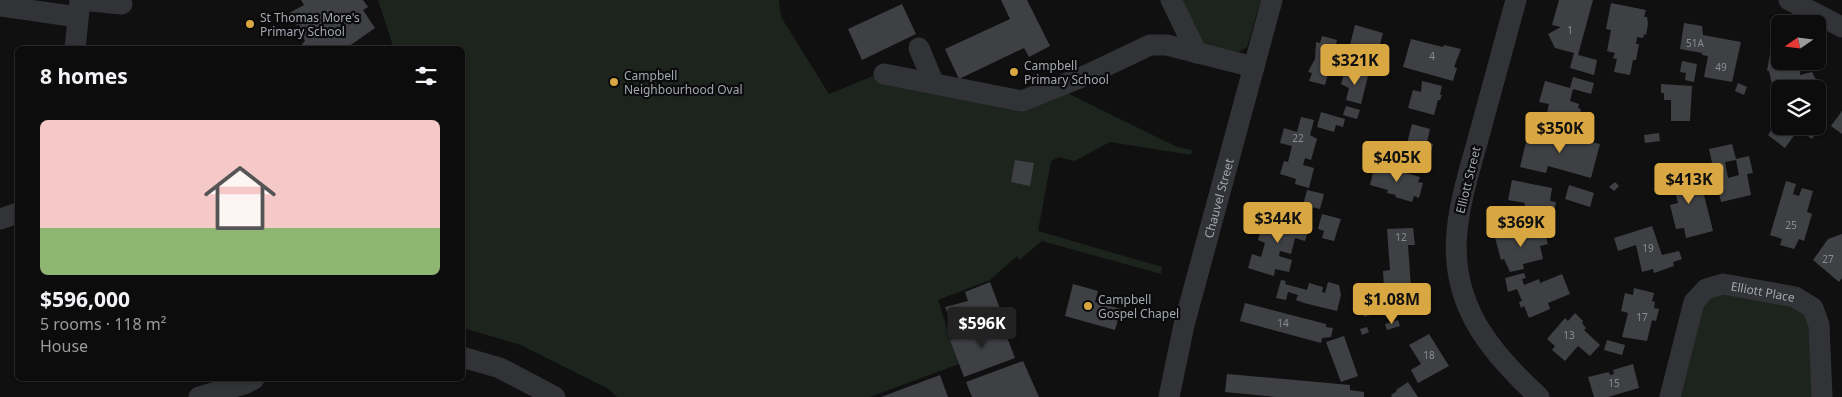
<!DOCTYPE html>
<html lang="en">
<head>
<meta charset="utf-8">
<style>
  :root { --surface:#0c0c0d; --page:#1a1a1b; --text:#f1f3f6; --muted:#9a9b9d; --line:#2c2c2e; --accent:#d9a741 }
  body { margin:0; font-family:"Noto Sans",sans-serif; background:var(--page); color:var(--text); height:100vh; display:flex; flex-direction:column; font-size:19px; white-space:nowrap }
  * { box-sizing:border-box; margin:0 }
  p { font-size:16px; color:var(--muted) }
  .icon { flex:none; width:28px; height:28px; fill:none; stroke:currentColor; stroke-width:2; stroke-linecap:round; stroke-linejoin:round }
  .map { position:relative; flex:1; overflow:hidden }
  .side { position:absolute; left:15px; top:46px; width:450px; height:335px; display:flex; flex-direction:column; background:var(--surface); border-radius:8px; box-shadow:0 1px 4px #0004,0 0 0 1px var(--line) }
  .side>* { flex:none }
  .needle { width:32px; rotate:256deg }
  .tools { position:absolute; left:1771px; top:15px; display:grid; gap:10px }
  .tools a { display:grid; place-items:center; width:55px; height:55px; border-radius:8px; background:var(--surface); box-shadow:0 1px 4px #0004,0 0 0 1px var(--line); font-size:25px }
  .price { position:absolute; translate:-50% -42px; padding:0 11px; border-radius:5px; background:var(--accent); color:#111; font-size:16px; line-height:32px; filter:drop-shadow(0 1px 2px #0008) }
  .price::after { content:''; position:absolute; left:50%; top:30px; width:15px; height:11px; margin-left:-8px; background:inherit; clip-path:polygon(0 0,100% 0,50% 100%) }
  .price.on { background:#222; color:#fff }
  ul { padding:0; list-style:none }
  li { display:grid; align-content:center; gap:10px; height:265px; padding:0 25px }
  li+li { border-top:1px solid var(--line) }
  li span { display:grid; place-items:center; height:155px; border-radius:8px; color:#555 }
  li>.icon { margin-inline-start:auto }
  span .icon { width:90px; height:90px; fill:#fffc; stroke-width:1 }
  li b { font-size:21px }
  h2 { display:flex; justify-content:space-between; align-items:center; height:60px; padding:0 25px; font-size:21px }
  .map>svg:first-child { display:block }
  .green { fill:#1d241e }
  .building { fill:#3f4044; fill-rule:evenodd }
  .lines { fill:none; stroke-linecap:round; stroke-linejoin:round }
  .minor { stroke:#323336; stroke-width:21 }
  .poi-dot { fill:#d9a741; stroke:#0b0b0c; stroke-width:2 }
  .labels { text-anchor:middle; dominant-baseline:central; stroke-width:4.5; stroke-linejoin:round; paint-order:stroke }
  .number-label { font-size:10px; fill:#8a8d95 }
  .poi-label { font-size:12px; fill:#a3a7b0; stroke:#0b0b0c; text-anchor:start }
  .street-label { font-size:12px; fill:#a3a7b0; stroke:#0b0b0c }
</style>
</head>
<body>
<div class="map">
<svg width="1842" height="397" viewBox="0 0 1842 397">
  <rect width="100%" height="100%" fill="#101011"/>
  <path class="green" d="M378 0H779L781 17 829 94 873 76 941 90 1065 92 1177 147 1192 150 1191 155 1110 142 1074 161 1059 157 1051 161 1038 231 1162 267 1161 274 1042 241 1019 260 1017 256 990 280 938 300 959 364 870 397H617L607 388 521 345 463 328 462 49H394Z
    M1179 0H1261L1247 47 1238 52 1201 44Z
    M1713 293 1792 303 1810 318 1815 397H1677L1698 314Z"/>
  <path class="building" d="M301 0H363L368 7 363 10 375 28 345 49H305L302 44 305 41 299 24 297 26 289 13 304 5Z
    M1001 0H1027L1050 46 1029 57 1024 48 959 79 945 49 1010 19Z
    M1559 0H1593L1578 55 1597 60 1594 75 1570 68 1574 53 1555 48 1548 34 1561 27 1552 25Z
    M1611 3 1646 10 1644 17H1647L1648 24 1646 35 1644 34 1643 38 1637 37 1636 44H1639L1636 60H1633L1630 75 1614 72 1617 59 1613 58 1615 53 1607 51 1611 30 1606 29Z
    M902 4 916 34 862 60 848 29Z
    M1684 23 1702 26 1703 35 1741 42 1732 82 1704 77 1708 56 1702 55V53L1680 49Z
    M1355 25 1383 33 1379 48 1367 45 1363 53 1349 49Z
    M1322 36 1337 40 1325 85 1309 81 1312 73 1308 72 1315 59 1316 42 1320 43Z
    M1777 36 1780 38V61H1801L1800 75 1812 72 1815 78 1826 86 1818 101V89H1780V102L1774 93 1769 71H1767L1771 48Z
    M1411 39 1443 47 1444 45 1461 49 1454 67 1457 68 1453 81 1403 67Z
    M1682 61 1697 64 1694 82 1685 80 1686 73 1680 72Z
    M1345 70 1368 76 1361 104 1346 100 1349 88 1341 84Z
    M1573 77 1594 83 1591 94 1573 89 1570 101 1579 104 1578 108 1581 109 1577 126 1546 117 1549 104 1539 102 1545 81 1570 88Z
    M1422 81 1442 86 1440 95H1442L1440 100H1438L1434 115 1408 108 1413 90 1421 92Z
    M1738 83 1747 87 1744 95 1735 91Z
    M1661 84 1692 86 1690 121H1671V100H1664V93H1661Z
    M1346 106 1360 110 1357 119 1343 115Z
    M1842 111V134L1831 126Z
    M1321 112 1345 119 1343 127 1336 125 1334 132 1317 127Z
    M1301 117 1314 120 1310 135 1317 139 1311 160 1305 158 1303 165 1314 168 1309 188 1295 184 1296 179 1280 174 1284 161 1288 162 1292 146 1280 143 1284 128 1297 132Z
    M1780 118V126H1793L1798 130 1785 148 1768 135Z
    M1818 123 1821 126 1812 139 1805 134 1811 126H1818Z
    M1412 124 1430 129 1427 142 1433 144 1429 161 1422 159 1419 171 1401 166Z
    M1539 130 1600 144 1591 178 1548 166 1546 173 1520 167 1526 142 1535 144Z
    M1659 133 1660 141 1645 143 1644 135Z
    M1732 144 1736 159 1749 156 1753 173 1747 174 1751 195 1721 202 1709 149ZM1736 160 1739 175 1728 178 1725 162Z
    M1015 160 1034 163 1030 186 1011 182Z
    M1382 166 1420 177 1418 182 1423 183 1419 198 1414 196 1412 202 1395 197 1396 195 1387 193 1388 190 1370 185 1374 168 1381 170Z
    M1690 167 1696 192 1703 191 1713 231 1686 238 1684 228 1676 229 1670 205 1678 203 1670 172Z
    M1512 180 1552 188 1550 201 1556 202 1553 220 1523 215 1525 203 1508 200Z
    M1786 181 1796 184 1793 194 1799 196 1802 188 1813 191 1807 212 1812 214 1804 241 1799 239 1794 249 1780 245 1782 239 1770 235Z
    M1615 182 1619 186 1614 191 1609 187Z
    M1569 185 1594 193 1590 207 1565 199Z
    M1307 190 1324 194 1320 209 1303 205Z
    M1322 214 1341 219 1334 241 1322 238 1324 231 1318 229Z
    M1279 215 1310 224 1305 241 1295 238 1291 254 1280 251 1279 256 1292 260 1289 272 1275 269 1274 276 1248 268 1252 254 1261 257 1265 243 1258 240 1262 225 1264 226 1266 220 1277 223Z
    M1652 226 1662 255 1679 251 1682 259 1673 262 1674 266 1654 273 1653 269 1642 272 1636 245 1618 251 1614 238Z
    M1413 228 1415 245H1408L1411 287 1384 289 1383 271 1390 270 1387 229Z
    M1515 229 1516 233 1525 231V234L1544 229 1548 244 1540 246 1543 259 1523 264 1524 269 1510 272 1504 259 1501 260 1495 238 1507 236 1505 231Z
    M1842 234V278L1839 282 1813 260 1828 239Z
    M1524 273 1526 278 1522 279 1524 285 1539 279 1540 283 1562 274 1570 294 1548 303 1550 309 1529 318 1524 306 1521 308 1519 302 1522 301 1517 289 1508 292 1505 278Z
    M1281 280 1286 281 1285 284 1307 290 1309 283 1323 287 1322 292 1325 293 1328 282 1339 285 1341 295 1337 311 1304 303 1296 300 1298 295 1288 292 1286 300 1276 298Z
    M990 282 1002 314 977 323 973 314 951 323 945 307 968 301 965 292Z
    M1073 284 1098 291 1095 302 1121 309 1115 330 1065 316Z
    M1634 288 1654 293 1652 301 1655 302 1654 308 1659 309 1656 321 1652 320 1647 341 1622 337 1628 313 1621 311 1625 293 1633 295Z
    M1379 293 1384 311 1364 317 1359 299Z
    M1245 303 1326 324V327L1333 328 1331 337 1322 338 1321 343 1240 321Z
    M1575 313 1583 321 1582 323 1586 328 1584 330 1600 345 1590 356 1578 346 1565 361 1552 350 1555 346 1547 339 1565 318 1568 321Z
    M1398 320 1400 326 1387 330 1385 324Z
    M1001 321 1015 358 964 377 950 340Z
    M1367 327 1369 332 1362 335 1360 329Z
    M1429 334 1449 366 1418 383 1411 370 1421 364 1409 345Z
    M1344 336 1358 376 1341 382 1326 342Z
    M1607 340 1625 345 1622 355 1604 350Z
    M1023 361 1039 397H972L966 382Z
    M1633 364 1639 388 1608 397H1594L1588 377 1609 372 1610 375 1614 374 1613 370Z
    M1227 374 1350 385V390L1364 392V397H1276L1225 392Z
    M940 375 948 397H881Z
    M1408 382 1418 397H1392L1391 395 1397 391 1396 390Z"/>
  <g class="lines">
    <g class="minor">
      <path d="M80 0 122 4"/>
      <path d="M1171 0 1197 53"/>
      <path d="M1516 0C1503 48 1490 95 1477 143 1469 172 1460 201 1457 231 1450 304 1489 351 1539 397"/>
      <path d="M1789 0 1842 27"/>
      <path d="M0 6 78 17"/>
      <path d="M919 48 934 84"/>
      <path d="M75 49 80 0"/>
      <path d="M884 74 1022 101 1087 75 1150 45H1167L1254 67"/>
      <path d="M0 219 18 213"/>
      <path d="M462 357 500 368 555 397"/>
      <path d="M199 397 244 384 254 379"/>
      <path id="s1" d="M1169 397 1184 325 1272 0"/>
      <path id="s2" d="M1670 397 1694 302 1706 289 1723 284 1795 297 1813 308 1819 325 1822 397"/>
    </g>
  </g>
  <g class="poi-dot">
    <circle cx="250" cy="24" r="5"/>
    <circle cx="1014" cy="72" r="5"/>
    <circle cx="614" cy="82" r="5"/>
    <circle cx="1088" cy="306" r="5"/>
  </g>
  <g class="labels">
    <g class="number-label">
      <text x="1570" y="30">1</text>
      <text x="1695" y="43">51A</text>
      <text x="1432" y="56">4</text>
      <text x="1721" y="67">49</text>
      <text x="1298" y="138">22</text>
      <text x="1791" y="225">25</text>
      <text x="1401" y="237">12</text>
      <text x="1648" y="248">19</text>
      <text x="1828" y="259">27</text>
      <text x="1642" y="317">17</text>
      <text x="1283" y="323">14</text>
      <text x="1569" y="335">13</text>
      <text x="1429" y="355">18</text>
      <text x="1614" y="383">15</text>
    </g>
    <g class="poi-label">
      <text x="260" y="17">St Thomas More's<tspan x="260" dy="14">Primary School</tspan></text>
      <text x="1024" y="65">Campbell<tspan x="1024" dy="14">Primary School</tspan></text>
      <text x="624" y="75">Campbell<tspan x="624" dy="14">Neighbourhood Oval</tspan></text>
      <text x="1098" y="299">Campbell<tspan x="1098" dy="14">Gospel Chapel</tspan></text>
    </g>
    <g class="street-label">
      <text transform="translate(1468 180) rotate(-76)">Elliott Street</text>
      <text stroke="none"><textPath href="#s1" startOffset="205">Chauvel Street</textPath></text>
      <text stroke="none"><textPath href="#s2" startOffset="174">Elliott Place</textPath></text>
    </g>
  </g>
</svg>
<div class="tools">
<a><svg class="needle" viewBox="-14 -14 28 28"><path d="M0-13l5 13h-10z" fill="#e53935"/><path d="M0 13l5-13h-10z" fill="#9a9b9d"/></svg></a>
<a><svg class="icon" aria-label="layers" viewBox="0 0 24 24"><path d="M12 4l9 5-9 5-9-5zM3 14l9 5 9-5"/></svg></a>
</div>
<b class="price" style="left:1355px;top:86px">$321K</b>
<b class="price" style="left:1560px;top:154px">$350K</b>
<b class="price" style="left:1397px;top:183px">$405K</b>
<b class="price" style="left:1689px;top:205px">$413K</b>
<b class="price" style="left:1278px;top:244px">$344K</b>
<b class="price" style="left:1521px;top:248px">$369K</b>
<b class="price" style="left:1392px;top:325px">$1.08M</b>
<b class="price on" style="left:982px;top:349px">$596K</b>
<section class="side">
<h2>8 homes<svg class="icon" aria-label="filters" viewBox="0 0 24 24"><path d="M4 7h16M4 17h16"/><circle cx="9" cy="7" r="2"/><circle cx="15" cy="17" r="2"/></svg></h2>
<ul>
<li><span style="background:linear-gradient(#f6c9c9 70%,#8fb573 0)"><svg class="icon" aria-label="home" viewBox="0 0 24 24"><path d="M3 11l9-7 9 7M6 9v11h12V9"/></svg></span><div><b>$596,000</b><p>5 rooms · 118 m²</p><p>House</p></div></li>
</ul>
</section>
</div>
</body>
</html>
